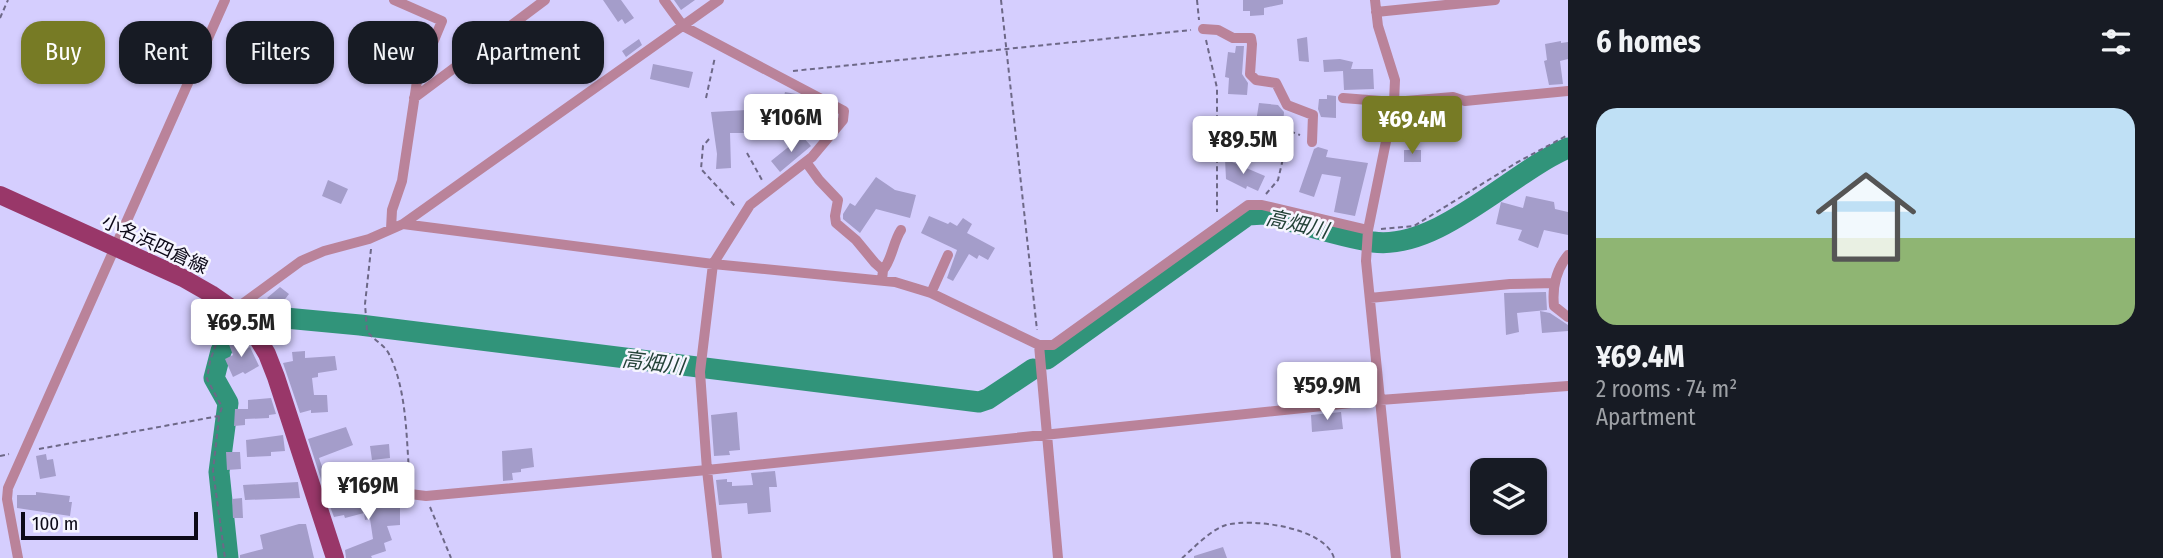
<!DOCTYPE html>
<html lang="en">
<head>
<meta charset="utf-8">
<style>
  :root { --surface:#171b24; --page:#242831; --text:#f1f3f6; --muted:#9ea1a6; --accent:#777b25 }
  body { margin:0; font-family:"Fira Sans Condensed","Noto Sans JP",sans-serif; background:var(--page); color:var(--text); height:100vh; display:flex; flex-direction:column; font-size:26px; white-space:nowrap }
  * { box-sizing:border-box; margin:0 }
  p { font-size:23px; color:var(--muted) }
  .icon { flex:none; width:38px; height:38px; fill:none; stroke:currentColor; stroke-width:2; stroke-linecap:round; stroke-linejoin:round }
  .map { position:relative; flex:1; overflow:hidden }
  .details { display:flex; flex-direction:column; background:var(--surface); width:595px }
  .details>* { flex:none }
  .guide { position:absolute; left:21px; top:21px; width:665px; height:63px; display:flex; gap:14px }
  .buttons { position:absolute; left:1470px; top:458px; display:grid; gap:14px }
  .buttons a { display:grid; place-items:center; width:77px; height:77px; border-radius:14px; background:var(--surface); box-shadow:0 2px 5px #0004; font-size:35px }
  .scale { position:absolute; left:21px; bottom:18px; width:177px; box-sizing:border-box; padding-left:7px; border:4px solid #0c0918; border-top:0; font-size:19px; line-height:24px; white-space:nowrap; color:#0c0918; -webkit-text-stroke:5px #f6f5ff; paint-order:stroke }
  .price { position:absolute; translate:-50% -60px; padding:0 16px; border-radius:7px; background:#fff; color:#222; font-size:23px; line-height:46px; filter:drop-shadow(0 2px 4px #0008) }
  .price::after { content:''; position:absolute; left:50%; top:42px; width:21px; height:16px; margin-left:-10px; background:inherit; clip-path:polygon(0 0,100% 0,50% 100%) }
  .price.current { background:var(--accent); color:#fff }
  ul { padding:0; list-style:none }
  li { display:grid; align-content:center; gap:14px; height:371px; padding:0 28px }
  li span { display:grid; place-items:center; height:217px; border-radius:21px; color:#555 }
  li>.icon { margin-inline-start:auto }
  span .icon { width:126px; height:126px; fill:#fffc; stroke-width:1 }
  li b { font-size:30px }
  h2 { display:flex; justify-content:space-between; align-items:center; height:84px; padding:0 28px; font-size:30px }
  .pill { padding:0 24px; border-radius:21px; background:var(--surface); box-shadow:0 2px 5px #0004; font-size:24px; line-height:63px }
  .pill.current { background:var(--accent); color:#fff }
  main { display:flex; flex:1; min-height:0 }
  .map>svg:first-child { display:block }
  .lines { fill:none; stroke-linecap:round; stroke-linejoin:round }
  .river { stroke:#31947a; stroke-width:21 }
  .building { fill:#a49dca }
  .path { stroke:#6d6887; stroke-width:2; stroke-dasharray:5 3.5; stroke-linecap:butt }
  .street { stroke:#ba839a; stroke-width:10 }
  .primary { stroke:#993769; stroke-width:18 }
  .labels { text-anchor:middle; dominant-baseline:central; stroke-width:5; stroke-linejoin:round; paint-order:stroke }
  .street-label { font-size:19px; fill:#0c0918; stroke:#f6f5ff }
  .water-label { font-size:21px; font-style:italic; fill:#244238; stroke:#f6f5ff }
</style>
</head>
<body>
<main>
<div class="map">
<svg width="1568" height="558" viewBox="0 0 1568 558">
  <rect width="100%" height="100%" fill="#d5cefe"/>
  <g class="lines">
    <path class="river" d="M264 316 360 325 979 402 988 399 1033 369
      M1047 359 1248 215 1264 214C1299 223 1336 236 1373 242 1438 251 1511 172 1568 148
      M228 558 219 472 228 403 214 378 221 351 234 325"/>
  </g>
  <path class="building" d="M603 0H621L634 18 625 24 622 19 618 22Z
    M674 0H695L681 10Z
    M1243 0H1283V4L1264 8V15L1250 16V11H1243Z
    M1307 37 1309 62 1299 61 1297 39Z
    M639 39 642 45 626 57 622 51Z
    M1561 41V43L1568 42V59L1560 61 1563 84 1549 85 1544 61 1547 60 1545 44Z
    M1236 46H1244L1242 74 1248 83 1247 95 1228 94 1229 78 1225 77 1228 52 1235 53Z
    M1340 59 1353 62 1351 69H1373L1374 89 1344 90 1343 71 1324 72 1323 60Z
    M653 64 693 72 689 88 650 79Z
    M785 92 796 94 794 99 807 103 806 109 811 112 806 133 768 123 770 117 750 113 752 100 782 104Z
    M1327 95 1336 96V118L1321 117 1318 109 1319 99H1327Z
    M1259 103 1278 105 1284 112 1283 125 1256 122Z
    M747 110V130H743L744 133H730L731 168 716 169 717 154 711 112Z
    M1420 110 1431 111V113L1453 111 1455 133 1418 136V130L1399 131 1400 113Z
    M802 136 811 146 780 172 771 161Z
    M1318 147 1328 150 1326 157 1368 163 1355 216 1334 212 1341 177 1322 174 1314 197 1299 192 1314 149Z
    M1404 150H1421V162H1404Z
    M1225 159 1265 176 1258 191 1247 186 1246 189 1226 179Z
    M876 177 895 190 916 195 910 218 876 209 860 233 843 219V214L850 203 855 206Z
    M328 180 348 189 341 204 322 196Z
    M1526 196 1554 202 1555 209 1568 212V235L1544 230 1538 248 1518 240 1522 230 1496 224 1501 202 1523 208Z
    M929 216 948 224 950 222 957 226 963 218 972 224 967 233 995 248 988 260 979 255 977 259 969 254 953 281 947 278 957 250 921 233Z
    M280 287 289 294 279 307 267 298Z
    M1546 292 1547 310 1517 313 1519 332 1506 335 1504 293Z
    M1540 311 1550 313 1568 325V331L1542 333Z
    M240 338 245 350 250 347 259 366 245 374 243 372 233 377 225 359 233 355 228 342Z
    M305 351V358L335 356 337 370 318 373V377L312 378 314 395H327L328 412 311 413V410L300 413 283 363 293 361 292 352Z
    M271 398 276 414 269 415V418L245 419V425L234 426 235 409H248V400Z
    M737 412 740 450 729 451 730 455 714 456 711 415Z
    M1341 412 1343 429 1312 432 1311 415Z
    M346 427 353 445 319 458 327 481 322 482 308 439Z
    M283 435 285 451 271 452V456L247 457 246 440Z
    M389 444 390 458 372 460 370 446Z
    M532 448 534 467 521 469V472L512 473 513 480 503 481 502 451Z
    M226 452H240L241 469 227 470Z
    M46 454 47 460 53 459 56 476 40 479 36 456Z
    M775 471 777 487H769L771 512 748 514 747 503 719 505 716 480 727 479V482H732V486L753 485 751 473Z
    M298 482 300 498 245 500 243 485Z
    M36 492 70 496 69 502H72L70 516 17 508V495H36Z
    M355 493 357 499H387L388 508H400V525L387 526 392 540 384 543 386 551 371 556 372 558H346L345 550 373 539 370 519 365 520 364 513 345 518 344 515 334 517 328 501Z
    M242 498 243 518H233L232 499Z
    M299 524H306L314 558H240V555L263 549 260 535Z
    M1223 547 1227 558H1194V556Z"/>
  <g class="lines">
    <path class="path" d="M1001 0 1037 330
      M1197 0 1199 20
      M0 18 8 0
      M1206 40 1217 88V212
      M793 71 1191 30
      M706 98 715 57
      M709 139 703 146 701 169 735 206
      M747 153 762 180
      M1266 194 1278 180 1289 133 1292 132 1300 135
      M1381 229 1414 226 1516 163 1568 135
      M371 249 365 304 367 331C373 340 384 344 389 354 408 392 406 442 410 483
      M219 417 213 471 225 558
      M39 449 219 416 222 407 207 379 210 361 224 322
      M0 456 9 454
      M430 507 451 558
      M1182 558C1194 548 1210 530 1226 525 1252 518 1325 527 1334 558"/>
    <path class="street" d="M664 0 683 26 844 111 843 120 812 157 750 205 713 264 700 372 707 470 717 558
      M1375 0 1378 26 1395 80 1394 102 1368 230 1366 261 1396 558
      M1376 12 1495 0
      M1203 29 1218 30 1233 38H1251L1252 44 1250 74 1256 80 1276 83 1287 105 1313 115 1312 142
      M414 98 545 0
      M1343 98 1394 102 1453 97 1465 101 1568 91
      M806 162 819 180 838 200 835 216 836 223 856 240 875 263 883 270 882 280
      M403 224 713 264 895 282 931 293 1039 345
      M391 229 392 210 402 181 417 81 442 21 394 0
      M1568 255C1556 270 1552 287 1554 306L1568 317
      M883 270C892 260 893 242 901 230
      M931 293 948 255
      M1370 298 1510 284 1555 283
      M234 310 301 261 324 251 369 239 403 224 719 0
      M314 496 356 484H369L394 492 426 496 707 470 1380 400 1568 386
      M18 558 7 499 8 488 225 0
      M1058 558 1039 345H1053L1248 205H1262L1368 230"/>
    <path class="primary" d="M0 195 183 278 211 294 234 310 252 329 267 354 276 377 335 558"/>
  </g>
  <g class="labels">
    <g class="street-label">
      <text transform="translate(155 244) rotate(25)">小名浜四倉線</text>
    </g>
    <g class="water-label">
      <text transform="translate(1297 224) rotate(13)">高畑川</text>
      <text transform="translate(653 363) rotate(7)">高畑川</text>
    </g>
  </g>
</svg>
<div class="buttons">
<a><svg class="icon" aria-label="layers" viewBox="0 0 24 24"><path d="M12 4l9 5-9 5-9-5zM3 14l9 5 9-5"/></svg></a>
</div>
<div class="scale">100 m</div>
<b class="price" style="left:791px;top:154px">¥106M</b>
<b class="price current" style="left:1412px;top:156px">¥69.4M</b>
<b class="price" style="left:1243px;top:176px">¥89.5M</b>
<b class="price" style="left:241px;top:359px">¥69.5M</b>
<b class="price" style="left:1327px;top:422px">¥59.9M</b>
<b class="price" style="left:368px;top:522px">¥169M</b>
<div class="guide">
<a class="pill current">Buy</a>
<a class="pill">Rent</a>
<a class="pill">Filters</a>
<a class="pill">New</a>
<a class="pill">Apartment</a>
</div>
</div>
<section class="details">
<h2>6 homes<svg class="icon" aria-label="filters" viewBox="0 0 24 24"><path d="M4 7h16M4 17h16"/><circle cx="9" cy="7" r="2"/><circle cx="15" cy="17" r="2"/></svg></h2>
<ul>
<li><span style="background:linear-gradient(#bfe0f5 60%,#8fb573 0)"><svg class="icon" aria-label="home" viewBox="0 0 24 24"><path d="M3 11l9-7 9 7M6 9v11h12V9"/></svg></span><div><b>¥69.4M</b><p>2 rooms · 74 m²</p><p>Apartment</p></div></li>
</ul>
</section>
</main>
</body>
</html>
